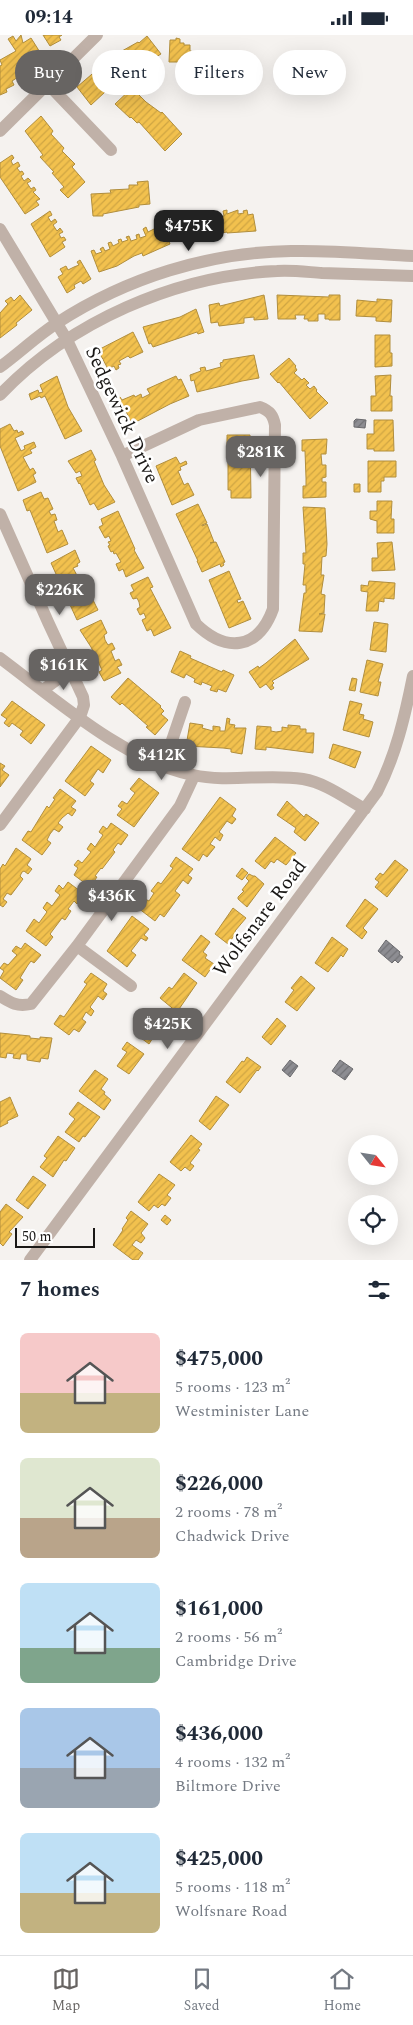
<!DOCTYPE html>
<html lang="en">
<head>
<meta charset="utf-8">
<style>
  :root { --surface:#fff; --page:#f6f6f7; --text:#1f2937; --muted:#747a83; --line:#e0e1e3; --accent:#676462 }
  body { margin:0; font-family:Spectral,serif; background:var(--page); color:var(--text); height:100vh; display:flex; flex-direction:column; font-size:19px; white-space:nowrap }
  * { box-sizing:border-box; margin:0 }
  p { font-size:16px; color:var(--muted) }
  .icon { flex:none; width:28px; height:28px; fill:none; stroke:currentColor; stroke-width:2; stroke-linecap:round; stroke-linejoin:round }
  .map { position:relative; height:1225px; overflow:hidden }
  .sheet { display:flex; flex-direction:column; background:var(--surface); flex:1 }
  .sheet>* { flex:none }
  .banner { position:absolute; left:15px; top:15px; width:384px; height:45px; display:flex; gap:10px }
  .needle { width:32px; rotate:120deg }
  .controls { position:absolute; left:348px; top:1100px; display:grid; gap:10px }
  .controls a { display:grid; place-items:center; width:50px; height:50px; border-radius:50%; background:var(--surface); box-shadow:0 5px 20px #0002; font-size:25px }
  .scale { position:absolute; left:15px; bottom:12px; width:80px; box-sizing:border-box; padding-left:5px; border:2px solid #1a1816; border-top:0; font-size:14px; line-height:18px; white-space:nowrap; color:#1a1816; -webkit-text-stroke:4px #fff; paint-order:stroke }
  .price { position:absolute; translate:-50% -42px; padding:0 11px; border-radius:10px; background:var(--accent); color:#fff; font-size:16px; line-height:32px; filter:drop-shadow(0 1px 2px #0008) }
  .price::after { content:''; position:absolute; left:50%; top:30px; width:15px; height:11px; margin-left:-8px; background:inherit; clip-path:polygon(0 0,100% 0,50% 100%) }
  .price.selected { background:#222; color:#fff }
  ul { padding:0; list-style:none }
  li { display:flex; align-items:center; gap:15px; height:125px; padding:0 20px }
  li span { display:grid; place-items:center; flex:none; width:140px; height:100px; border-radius:8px; color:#555 }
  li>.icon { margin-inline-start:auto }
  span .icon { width:60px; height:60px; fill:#fffc; stroke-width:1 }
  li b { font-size:21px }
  h2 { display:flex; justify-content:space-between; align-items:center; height:60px; padding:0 20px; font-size:21px }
  .pill { padding:0 18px; border-radius:22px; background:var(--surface); box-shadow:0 5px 20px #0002; font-size:18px; line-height:45px }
  .pill.selected { background:var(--accent); color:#fff }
  .status { display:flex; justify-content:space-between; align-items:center; height:35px; padding:0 25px; background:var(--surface); direction:ltr }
  .status svg { height:14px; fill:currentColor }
  .tabs { display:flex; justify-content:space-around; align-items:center; height:70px; border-top:1px solid var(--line); background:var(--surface); font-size:14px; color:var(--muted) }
  .tabs a { display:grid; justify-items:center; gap:2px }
  .tabs .selected { color:var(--accent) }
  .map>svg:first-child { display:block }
  .homes { fill:url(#homes-hatch); stroke:#b18e3d }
  .industry { fill:url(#industry-hatch); stroke:#6a6a6d }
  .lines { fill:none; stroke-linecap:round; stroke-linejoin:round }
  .minor { stroke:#c0b1a8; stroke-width:12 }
  .labels { text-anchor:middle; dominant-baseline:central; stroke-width:5; stroke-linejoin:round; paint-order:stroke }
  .street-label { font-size:20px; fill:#1a1816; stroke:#fff }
</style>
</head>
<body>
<div class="status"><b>09:14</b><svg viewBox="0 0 49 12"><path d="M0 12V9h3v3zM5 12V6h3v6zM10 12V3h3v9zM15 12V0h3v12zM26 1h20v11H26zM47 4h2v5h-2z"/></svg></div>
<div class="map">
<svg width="413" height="1225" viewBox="0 0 413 1225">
  <defs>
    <pattern id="homes-hatch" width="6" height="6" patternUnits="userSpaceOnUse" patternTransform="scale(1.25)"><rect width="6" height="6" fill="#f2c14e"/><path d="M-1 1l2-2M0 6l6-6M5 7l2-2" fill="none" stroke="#cfa543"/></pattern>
    <pattern id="industry-hatch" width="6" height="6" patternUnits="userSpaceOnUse" patternTransform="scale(1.25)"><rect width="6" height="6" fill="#8d8d92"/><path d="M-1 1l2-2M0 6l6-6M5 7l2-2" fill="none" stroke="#727276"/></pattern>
  </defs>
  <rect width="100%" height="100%" fill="#f5f2ef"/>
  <path class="homes" d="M21 0 23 8 31 3 43 22 32 31 31 29 27 32 29 35 12 46 14 50 6 54 7 57 0 60V31L2 30 0 25 16 16 8 4 13 1 16 6Z
    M43 0H62L59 2 61 5 50 11Z
    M147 1 161 19 136 34 121 47 119 44 91 70 77 52 106 27 107 28 122 16 138 7 139 8Z
    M176 3 180 4V8H184V10H190V16L199 18V23L228 26V18L240 19 238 41 228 40 227 48 198 47V40L188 39V32H179V27H169L170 5H176Z
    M132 53 146 67 161 78 162 77 182 99 165 116 139 87 137 88 131 82 130 83 115 69Z
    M41 81 53 96 51 99 64 113 62 116 75 129 72 132 85 147 68 163 60 155 64 152 52 138 54 137 40 122 43 120 25 96Z
    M12 120 14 123 11 126 13 130 18 127 20 131 17 133 20 137 22 136 24 139 21 141 24 146 28 143 31 146 27 148 31 154 34 152 36 155 33 157 40 164 36 166 39 170 25 179 0 142V128Z
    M148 146 150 169 139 170V172L103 179V181H93L91 159 111 158 110 155 129 154V150H138L137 147Z
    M227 175V179L238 175V179L244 178 243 176 247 175 248 180 253 179 256 196 227 198V197L200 202 201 204 180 206 176 184H180L181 188 187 187 186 183H189L190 187 197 186 196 182 200 181 201 186 206 185 205 179 209 178 210 182 215 181V178L218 177 219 182 224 181 223 176Z
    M50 176 52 180 48 182 51 187 55 184 57 187 53 190 57 196 60 193 63 197 59 199 61 203 64 202 66 205 62 207 65 212 50 222 31 189Z
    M146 192 148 197 158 192 159 196 164 194 170 209 143 221 142 218 134 221 117 231 99 237 91 216 94 215 96 219 102 217 100 214 103 212 105 216 110 214 108 208 111 207 113 211 119 208 118 205 121 204 122 207 128 205 126 202 129 201 131 206 137 204 136 200 139 199 140 203 146 201 143 194Z
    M80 225 91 244 83 249 81 246 74 250 75 253 67 258 58 242 63 239 60 234 66 231 68 235 74 232 79 230 77 227Z
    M20 260 32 275 16 288 17 290 0 303V278L8 269 5 266 11 262 14 266Z
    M264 260 268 284 254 285V282L244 283V288L219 291 218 287 211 288 209 270 219 268 220 271Z
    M277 260 329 262V260H340V285H329V284H325V279H318V286H308V284H304L305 280H295L296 284H278Z
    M377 264 392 265 391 287 376 286V282L356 281 357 265 377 267Z
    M196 274 204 297 198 299 197 297 153 312 151 308 149 309 143 292 180 282Z
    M133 297 143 317 130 323 128 321 119 326 121 329 118 330 119 333 116 335 114 331 108 334 98 315Z
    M375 300H390V318H392V331L375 332Z
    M254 320 259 343 242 346 197 357 194 345 191 346 190 340 201 336 200 333 205 332 206 336 221 332 220 328 223 327V325Z
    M289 323 296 331 295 332 297 335 294 338 302 345 304 343 309 348 306 350 310 354 314 351 317 355 316 356 328 368 310 384 279 347 278 348 270 339Z
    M391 340 390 361H392V376H371V361H376L375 341Z
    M57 341 68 372 82 396 65 404 45 361 41 363 40 361 31 365 29 359 38 355 39 358 43 357 40 350Z
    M176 341 178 345 181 344 189 361 170 369 132 389 124 372 120 374 115 365 120 362 122 365 134 360 135 362 141 359 142 363 150 359 147 354Z
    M374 385H393L394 416H374V414H367V399H374Z
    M10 389 14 396 17 395 18 398 22 396 24 399 15 403 21 416 25 414 24 411 34 407 36 412 30 415 32 418 23 422 30 435 33 433 36 438 33 440 36 447 18 456 0 411V394Z
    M227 400H250L251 463H231V455H228V428H232V420H227Z
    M327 404 326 419H321L322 430H326V442L322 443V447H326V462L303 463V451H306V443L305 416H302V405Z
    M91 415 96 425 94 426 104 450 115 467 98 475 94 468 90 470 80 448 79 449 76 443 82 441 80 436 76 438 68 426Z
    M176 422 180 429 186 426 187 429 180 432 181 435 178 436 184 450 188 448 194 460 172 470 156 431Z
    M368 426H396V442H384V446H381V457H368Z
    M354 449H360V457H354Z
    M41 457 44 464 48 463 53 474 49 476 51 480 55 479 57 485 54 486 58 497 62 495 68 509 47 518 30 475 27 476 23 465Z
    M377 466H392L391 484H394V498H377V486L370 484V476H377Z
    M198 469 207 488 202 490V491L207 489 214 507 210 508 216 507 225 527 223 528 224 530 221 532 220 529 202 537 197 526H198L176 479Z
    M303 472 325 473 327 509 326 521 322 522 321 540H324L321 559 325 560 324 578 319 579H325L322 597 299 596 304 558H306V550H303L305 529H303V518H306Z
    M118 476 135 514 134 515 144 533 126 542 123 534 119 536 116 529 121 527 116 518 114 519 113 516 111 517 108 511 110 510 108 507 111 506 109 501 105 503 99 492 103 490 101 484Z
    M392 507 395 535 372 536V523H378L377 508Z
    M75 515 80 527 77 529 78 531 73 533 80 546 84 544 94 563H92L98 575 77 585 51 528Z
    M229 536 241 564 237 565 238 568 243 566 251 584 229 593 209 545Z
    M148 542 153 552 150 553 171 593 154 601 151 594 147 596 142 585 146 583 144 578 140 580 137 574 140 572 139 567 137 563 133 564 130 558 134 556 131 550Z
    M369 546 395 548 394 564 384 563V567L379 566 378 576H366L368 557 361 556V550L368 551Z
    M101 585 107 598 104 600 105 605 108 610 112 608 115 614 111 616 115 626 119 624 122 630 117 632 121 638 104 646 99 637 102 635 91 612 80 595Z
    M374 587 388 589 386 617 370 615Z
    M295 604 309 624 272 646 274 648 272 650 274 653 271 655 266 649 260 653 249 637 258 631 259 633 266 628Z
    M180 616 191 621 190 623 222 637 223 635 234 640 226 657 218 654 217 657 210 655 212 651 202 647 201 650 194 647 195 644 186 639 184 643 171 637Z
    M367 625 383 629 378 647H381L378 661 360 657Z
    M128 643 161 671 160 672 164 676 161 679 168 685 155 700 146 692 148 691 122 668 120 670 111 662Z
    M352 643 357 644 355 656 349 655Z
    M12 666 45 690 31 709 20 700 23 696 12 688 9 692 4 688 7 684 1 680Z
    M350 666 362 669 359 679 364 680 363 684 373 687 369 702 343 695Z
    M227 683 230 684 229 689 235 690 234 693H246L242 719 231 717V714L223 713 186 711 190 688 203 690 202 693 213 696V691L220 692V696H225Z
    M288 690 300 691V694H306V698H314L313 718 275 713 266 712V715L255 714 257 691 271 692V696L276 697 282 696V692L288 693Z
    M333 709 361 717 355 733 329 723Z
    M91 711 111 725 103 738 98 734 90 746 94 749 85 761 65 746Z
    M0 728 5 731 2 735 9 740 0 752Z
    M139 743 159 758 134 792 117 780 122 774 118 771 122 766 127 769 135 758 130 754Z
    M60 754 76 766 71 772 76 775 72 781 68 778 62 783 58 788 63 792 59 797 54 794 50 799 47 805 51 808 42 820 22 805 28 796 31 797 47 771 49 773 55 764 53 763Z
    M220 762 236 774 232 781 236 784 232 789 227 786 219 797 223 800 220 806 215 802 210 809 215 812 207 822 203 819 199 826 182 814Z
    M287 766 304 782 306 779 319 788 305 806 294 797 296 793 277 780Z
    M111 788 128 800 121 810 118 808 113 815 115 817 102 834 101 833 95 841 97 842 90 852 74 840 78 833 74 830 78 825 82 828 87 822 91 817 87 814 91 808 95 812 103 800 99 797 103 791 107 794Z
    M275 802 296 818 286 830 277 824 274 828 271 826 265 834 255 826Z
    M16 813 31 824 27 830 32 834 28 839 24 836 22 837 20 841 23 844 11 860 7 858 3 864 7 867 3 872 0 870V834L3 829 5 831Z
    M176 822 193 834 188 840 192 843 188 849 183 845 175 856 180 860 164 882 160 879 155 886 138 873 145 864 149 866 154 858 151 856 158 847 161 849 173 833 170 831Z
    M395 825 408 835 387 862 375 852 379 847 375 844 380 838 383 840Z
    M242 833 248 838 242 845 236 841Z
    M249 839 253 841H255L264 849 247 872 238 864V862L244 856 242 855 249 846 246 843Z
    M68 847 84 859 77 869 74 866 68 874 71 876 65 885 62 883 50 899 53 902 46 911 26 896 34 884 39 888 47 877 43 873 47 867 52 871 60 860 55 856 59 850 63 854Z
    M365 864 378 874 363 893 367 897 362 904 346 891Z
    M233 873 246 883 235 896 236 898 228 909 215 899Z
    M132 881 149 894 144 900 148 903 146 906 141 903 131 916 136 920 127 932 107 916Z
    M201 900 210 907 203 917 207 920 205 923 214 929 205 942 182 925Z
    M332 902 348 914 343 922 341 920 328 937 315 928Z
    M25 908 41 920 34 928 31 926 28 930 20 943 23 945 16 955 0 943 4 936 0 933 4 928 8 930 17 920 12 916 16 911 21 914Z
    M91 938 107 949 103 956 107 959 103 965 98 961 90 972 94 976 91 981 86 977 82 984 86 987 79 997 74 994 69 1000 54 989 60 980 64 982 87 949 84 947Z
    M184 938 197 948 177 977 160 963 169 952 172 954Z
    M301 941 315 953 297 976 285 967 294 955 291 953Z
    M156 974 170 984 161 995 159 993 149 1009 137 1000Z
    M277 983 286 991 271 1010 262 1002Z
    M0 998 30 1001V1003L40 1004V1002L52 1003 48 1024 41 1023 40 1027 27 1025V1019H21L20 1024 13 1023 14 1019 7 1018 6 1023 0 1022Z
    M127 1007 144 1019 129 1039 117 1031 127 1017 122 1014Z
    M247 1022 261 1032 258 1036 257 1035 240 1058 226 1047 242 1026 244 1027Z
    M95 1035 108 1044 101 1054 105 1057 104 1059 111 1065 104 1075 79 1056Z
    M216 1061 229 1070 210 1095 199 1086Z
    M10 1062 18 1081 7 1086 8 1088 0 1092V1067Z
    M78 1067 100 1082 85 1102 83 1101 79 1107 65 1097 75 1084 69 1079Z
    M191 1100 202 1109 198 1114 200 1115 190 1128 194 1131 190 1136 185 1132 181 1136 170 1127Z
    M58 1101 75 1113 66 1126 64 1125 53 1142 40 1132 47 1123 44 1121Z
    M159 1139 175 1150 167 1160 171 1163 165 1171 162 1169 158 1173 154 1170 149 1176 138 1167Z
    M33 1141 46 1150 28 1174 16 1165Z
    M6 1169 23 1182 9 1197 12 1199 3 1211 0 1208V1177Z
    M131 1176 148 1189 141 1198 145 1203 141 1208 136 1205 132 1210 143 1218 138 1225H133L113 1210 123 1195 122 1194 128 1185 126 1183Z
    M165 1180 171 1185 167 1190 161 1185Z"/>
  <path class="industry" d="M356 384 366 385 365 393 354 392V386Z
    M386 905 400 917 399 919 403 922 398 928 395 925 392 928 378 916Z
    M290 1025 298 1031 290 1042 282 1035Z
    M340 1025 353 1034 345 1045 332 1036Z"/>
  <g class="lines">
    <path class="minor" d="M48 49 111 115
      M0 96 97 0
      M0 194 67 305 122 421 196 589C226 618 258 615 273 574L275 390C273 380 270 376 260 372L199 385 122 421
      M0 332C19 318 37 301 57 288 126 243 209 217 291 216 332 215 373 219 413 221
      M0 360C69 287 176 240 277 236 292 235 307 237 322 238 352 239 383 240 413 241
      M0 479 48 587 83 662 84 670 80 682 0 790
      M0 623C55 664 126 727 193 740 229 748 267 738 303 744 326 748 345 763 365 774
      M43 655 70 635
      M163 732 185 667
      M77 911 131 951
      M0 961C11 968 17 972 31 969L77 911 180 771 194 741
      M30 1225 377 757C396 720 405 681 413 641"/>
  </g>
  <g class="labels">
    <g class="street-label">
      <text transform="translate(122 380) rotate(65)">Sedgewick Drive</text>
      <text transform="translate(260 883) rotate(-53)">Wolfsnare Road</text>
    </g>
  </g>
</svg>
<div class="controls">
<a><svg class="needle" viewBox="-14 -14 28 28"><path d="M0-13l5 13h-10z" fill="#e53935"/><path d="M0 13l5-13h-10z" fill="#747a83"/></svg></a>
<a><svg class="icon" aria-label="locate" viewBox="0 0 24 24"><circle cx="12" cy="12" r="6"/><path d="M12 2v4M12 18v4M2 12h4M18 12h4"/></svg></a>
</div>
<div class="scale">50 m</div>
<b class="price selected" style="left:189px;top:217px">$475K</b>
<b class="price" style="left:261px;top:443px">$281K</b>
<b class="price" style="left:60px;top:581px">$226K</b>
<b class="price" style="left:64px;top:656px">$161K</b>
<b class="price" style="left:162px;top:746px">$412K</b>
<b class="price" style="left:112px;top:887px">$436K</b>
<b class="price" style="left:168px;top:1015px">$425K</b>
<div class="banner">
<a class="pill selected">Buy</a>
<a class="pill">Rent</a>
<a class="pill">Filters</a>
<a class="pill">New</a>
</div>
</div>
<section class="sheet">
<h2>7 homes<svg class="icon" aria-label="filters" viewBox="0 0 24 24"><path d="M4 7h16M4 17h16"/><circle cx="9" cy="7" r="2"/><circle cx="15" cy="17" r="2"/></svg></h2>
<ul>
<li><span style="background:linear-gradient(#f6c9c9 60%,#c2b280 0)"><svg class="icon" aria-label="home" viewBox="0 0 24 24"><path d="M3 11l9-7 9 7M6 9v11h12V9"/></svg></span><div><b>$475,000</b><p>5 rooms · 123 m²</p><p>Westminister Lane</p></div></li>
<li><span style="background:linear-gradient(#dfe7d0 60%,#b9a48a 0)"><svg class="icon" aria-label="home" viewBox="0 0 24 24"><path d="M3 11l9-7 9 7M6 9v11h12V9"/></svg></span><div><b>$226,000</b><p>2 rooms · 78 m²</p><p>Chadwick Drive</p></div></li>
<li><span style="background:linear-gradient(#bfe0f5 65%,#7fa58c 0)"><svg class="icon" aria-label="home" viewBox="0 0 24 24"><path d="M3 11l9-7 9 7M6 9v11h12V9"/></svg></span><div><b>$161,000</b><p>2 rooms · 56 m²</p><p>Cambridge Drive</p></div></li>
<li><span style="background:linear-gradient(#a9c7e8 60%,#9aa5b1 0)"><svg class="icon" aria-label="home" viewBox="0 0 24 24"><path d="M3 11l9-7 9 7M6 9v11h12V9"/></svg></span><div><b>$436,000</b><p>4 rooms · 132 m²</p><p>Biltmore Drive</p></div></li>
<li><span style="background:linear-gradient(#bfe0f5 60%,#c2b280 0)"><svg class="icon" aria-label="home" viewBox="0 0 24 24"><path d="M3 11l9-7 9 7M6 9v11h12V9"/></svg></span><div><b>$425,000</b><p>5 rooms · 118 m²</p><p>Wolfsnare Road</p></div></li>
</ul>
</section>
<nav class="tabs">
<a class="selected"><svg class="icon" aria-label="map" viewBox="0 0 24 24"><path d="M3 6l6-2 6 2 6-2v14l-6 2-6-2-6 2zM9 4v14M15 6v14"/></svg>Map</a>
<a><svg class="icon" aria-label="saved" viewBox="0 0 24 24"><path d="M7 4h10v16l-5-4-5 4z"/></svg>Saved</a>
<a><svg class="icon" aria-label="home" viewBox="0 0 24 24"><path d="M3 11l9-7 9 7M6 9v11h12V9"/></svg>Home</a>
</nav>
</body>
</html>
